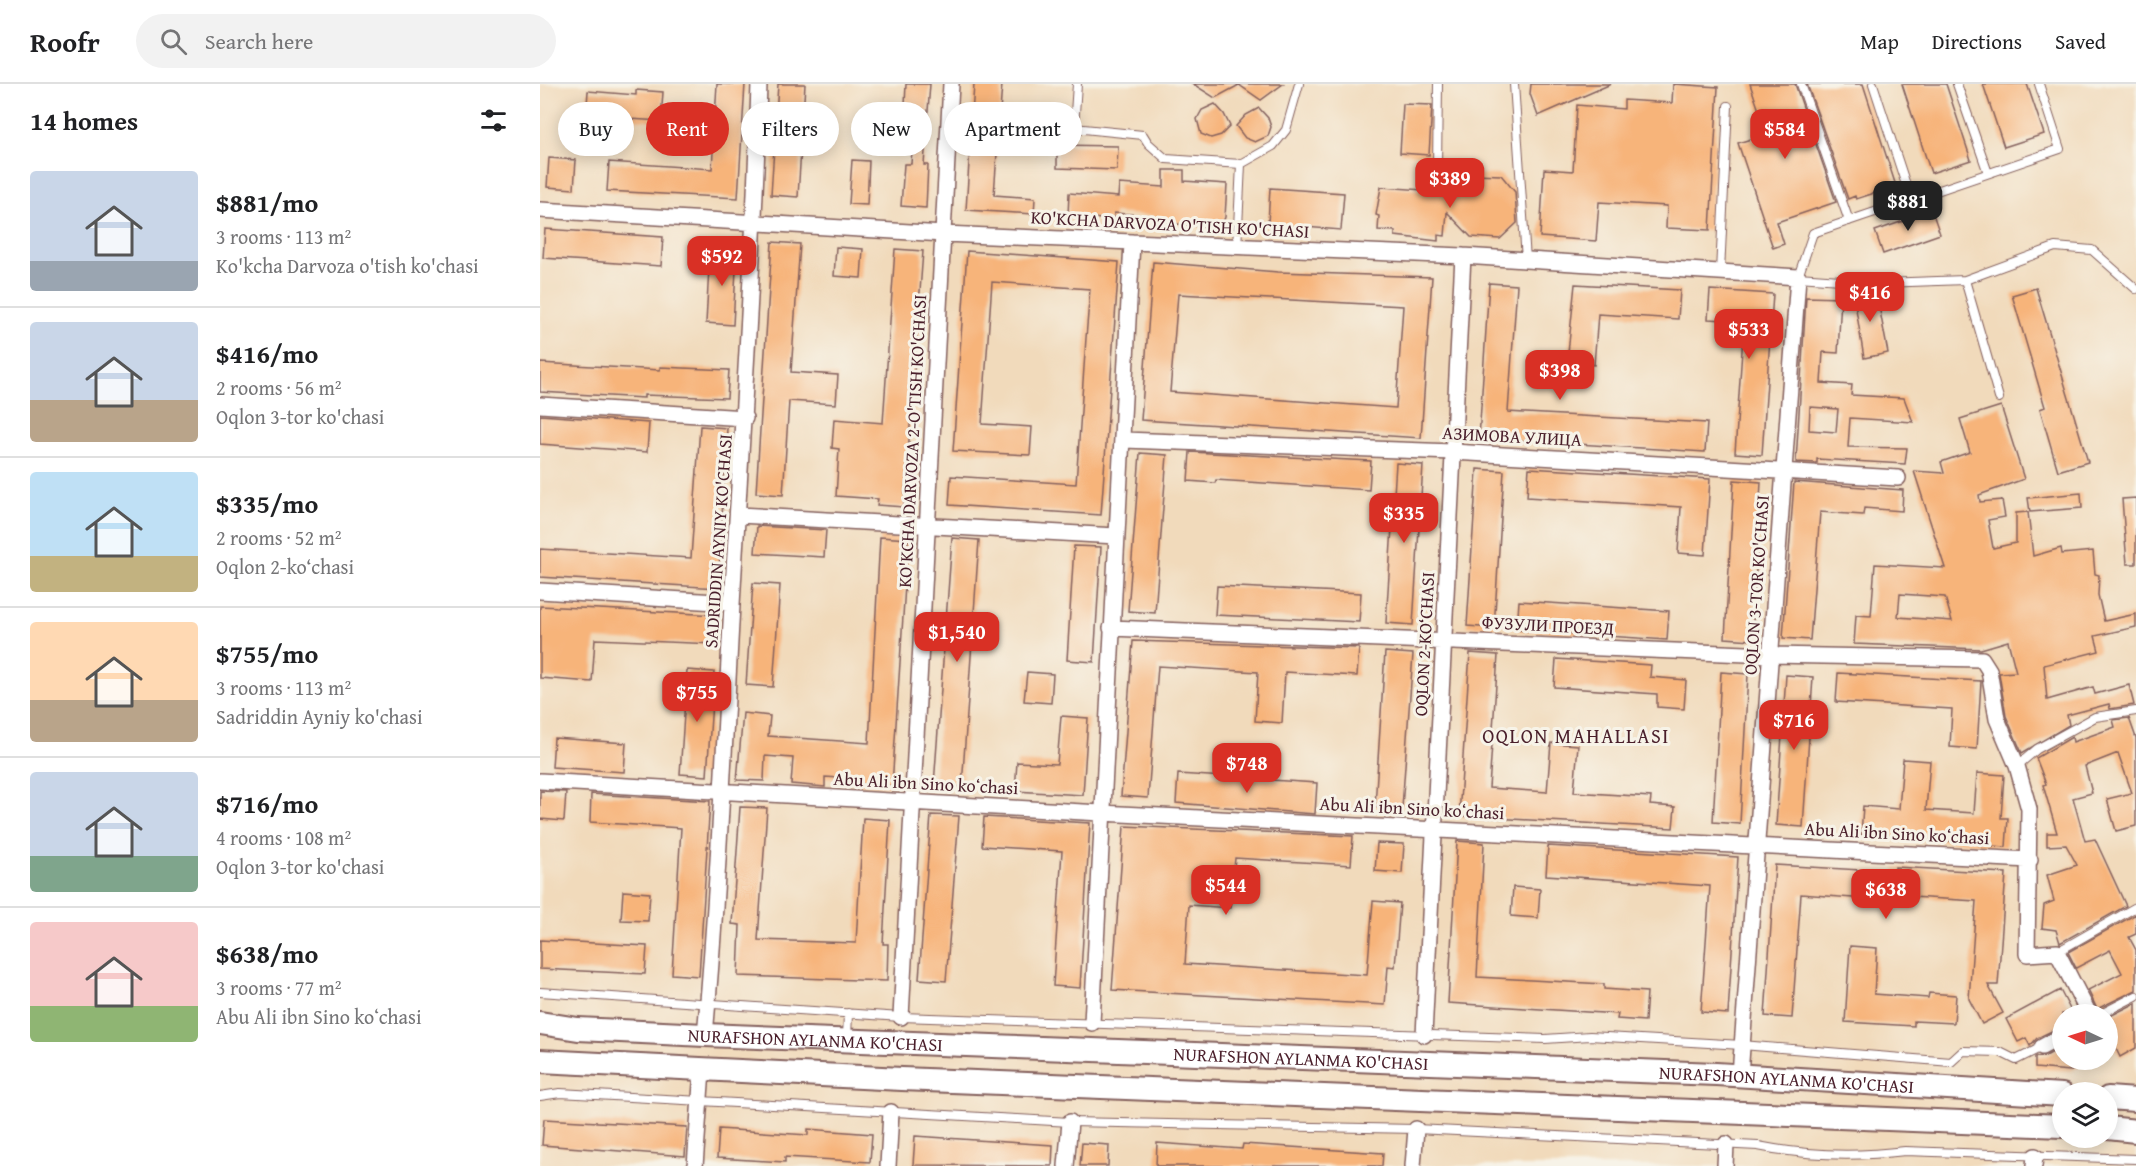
<!DOCTYPE html>
<html lang="en">
<head>
<meta charset="utf-8">
<style>
  :root { --surface:#fff; --page:#f2f2f2; --text:#202124; --muted:#757577; --line:#e0e0e0; --accent:#d93025 }
  body { margin:0; font-family:"Gentium Book Plus",serif; background:var(--page); color:var(--text); height:100vh; display:flex; flex-direction:column; font-size:22px; white-space:nowrap }
  * { box-sizing:border-box; margin:0 }
  p { font-size:20px; color:var(--muted) }
  .icon { flex:none; width:33px; height:33px; fill:none; stroke:currentColor; stroke-width:2; stroke-linecap:round; stroke-linejoin:round }
  .map { position:relative; flex:1; overflow:hidden }
  .panel { display:flex; flex-direction:column; background:var(--surface); width:540px }
  .panel>* { flex:none }
  .hud { position:absolute; left:18px; top:18px; width:570px; height:54px; display:flex; gap:12px }
  .needle { width:39px; rotate:274deg }
  .tools { position:absolute; left:1512px; top:920px; display:grid; gap:12px }
  .tools a { display:grid; place-items:center; width:66px; height:66px; border-radius:50%; background:var(--surface); box-shadow:0 3px 15px #0003; font-size:30px }
  .price { position:absolute; translate:-50% -51px; padding:0 14px; border-radius:12px; background:var(--accent); color:#fff; font-size:20px; line-height:39px; filter:drop-shadow(0 2px 3px #0008) }
  .price::after { content:''; position:absolute; left:50%; top:36px; width:18px; height:14px; margin-left:-9px; background:inherit; clip-path:polygon(0 0,100% 0,50% 100%) }
  .price.on { background:#222; color:#fff }
  ul { padding:0; list-style:none }
  li { display:flex; align-items:center; gap:18px; height:150px; padding:0 30px }
  li+li { border-top:2px solid var(--line) }
  li span { display:grid; place-items:center; flex:none; width:168px; height:120px; border-radius:6px; color:#555 }
  li>.icon { margin-inline-start:auto }
  span .icon { width:72px; height:72px; fill:#fffc; stroke-width:1 }
  li b { font-size:26px }
  h2 { display:flex; justify-content:space-between; align-items:center; height:72px; padding:0 30px; font-size:26px }
  .chip { padding:0 21px; border-radius:27px; background:var(--surface); box-shadow:0 3px 15px #0003; font-size:21px; line-height:54px }
  .chip.on { background:var(--accent); color:#fff }
  header { display:flex; align-items:center; gap:36px; box-sizing:border-box; height:84px; padding:0 30px; background:var(--surface); border-bottom:2px solid var(--line) }
  header strong { font-size:28px }
  nav { display:flex; gap:33px; margin-inline-start:auto; font-size:21px }
  .search { width:420px; height:54px; background:var(--page); display:flex; align-items:center; gap:15px; box-sizing:border-box; padding:0 21px; border-radius:33px; color:var(--muted); font-size:22px }
  main { display:flex; flex:1; min-height:0 }
  .map>svg:first-child { display:block }
  .building { fill:#f7b47a; fill-rule:evenodd }
  .lines { fill:none; stroke-linecap:round; stroke-linejoin:round }
  .lane-casing { stroke:#84605d; stroke-width:10 }
  .street-casing { stroke:#84605d; stroke-width:18 }
  .primary-casing { stroke:#84605d; stroke-width:26 }
  .lane { stroke:#fff; stroke-width:8 }
  .street { stroke:#fff; stroke-width:15 }
  .primary { stroke:#fff; stroke-width:22 }
  .labels { text-anchor:middle; dominant-baseline:central; stroke-width:6; stroke-linejoin:round; paint-order:stroke }
  .street-label { font-size:18px; fill:#4a1f2b; stroke:#f7f3e8 }
  .neighbourhood-label { font-size:20px; letter-spacing:1.5px; fill:#4a1f2b; stroke:#f7f3e8 }
</style>
</head>
<body>
<header>
<strong>Roofr</strong>
<div class="search"><svg class="icon" aria-label="search" viewBox="0 0 24 24"><circle cx="10" cy="10" r="6"/><path d="M15 15l6 6"/></svg>Search here</div>
<nav><a>Map</a><a>Directions</a><a>Saved</a></nav>
</header>
<main>
<section class="panel">
<h2>14 homes<svg class="icon" aria-label="filters" viewBox="0 0 24 24"><path d="M4 7h16M4 17h16"/><circle cx="9" cy="7" r="2"/><circle cx="15" cy="17" r="2"/></svg></h2>
<ul>
<li><span style="background:linear-gradient(#c9d6e8 75%,#9aa5b1 0)"><svg class="icon" aria-label="home" viewBox="0 0 24 24"><path d="M3 11l9-7 9 7M6 9v11h12V9"/></svg></span><div><b>$881/mo</b><p>3 rooms · 113 m²</p><p>Ko'kcha Darvoza o'tish ko'chasi</p></div></li>
<li><span style="background:linear-gradient(#c9d6e8 65%,#b9a48a 0)"><svg class="icon" aria-label="home" viewBox="0 0 24 24"><path d="M3 11l9-7 9 7M6 9v11h12V9"/></svg></span><div><b>$416/mo</b><p>2 rooms · 56 m²</p><p>Oqlon 3-tor ko'chasi</p></div></li>
<li><span style="background:linear-gradient(#bfe0f5 70%,#c2b280 0)"><svg class="icon" aria-label="home" viewBox="0 0 24 24"><path d="M3 11l9-7 9 7M6 9v11h12V9"/></svg></span><div><b>$335/mo</b><p>2 rooms · 52 m²</p><p>Oqlon 2-ko‘chasi</p></div></li>
<li><span style="background:linear-gradient(#ffd9b3 65%,#b9a48a 0)"><svg class="icon" aria-label="home" viewBox="0 0 24 24"><path d="M3 11l9-7 9 7M6 9v11h12V9"/></svg></span><div><b>$755/mo</b><p>3 rooms · 113 m²</p><p>Sadriddin Ayniy ko'chasi</p></div></li>
<li><span style="background:linear-gradient(#c9d6e8 70%,#7fa58c 0)"><svg class="icon" aria-label="home" viewBox="0 0 24 24"><path d="M3 11l9-7 9 7M6 9v11h12V9"/></svg></span><div><b>$716/mo</b><p>4 rooms · 108 m²</p><p>Oqlon 3-tor ko'chasi</p></div></li>
<li><span style="background:linear-gradient(#f6c9c9 70%,#8fb573 0)"><svg class="icon" aria-label="home" viewBox="0 0 24 24"><path d="M3 11l9-7 9 7M6 9v11h12V9"/></svg></span><div><b>$638/mo</b><p>3 rooms · 77 m²</p><p>Abu Ali ibn Sino koʻchasi</p></div></li>
</ul>
</section>
<div class="map">
<svg width="1596" height="1082" viewBox="0 0 1596 1082">
  <rect width="100%" height="100%" fill="#f7f3e8"/>
  <filter id="ink" filterUnits="userSpaceOnUse"><feTurbulence type="fractalNoise" baseFrequency=".0167" numOctaves="2"/><feDisplacementMap in="SourceGraphic" scale="12" xChannelSelector="R" yChannelSelector="G"/><feConvolveMatrix kernelMatrix="1 2 1 2 8 2 1 2 1" color-interpolation-filters="sRGB"/></filter>
  <filter id="wash" filterUnits="userSpaceOnUse"><feTurbulence type="fractalNoise" baseFrequency=".008" numOctaves="4" result="noise"/><feDisplacementMap in="SourceGraphic" scale="24" xChannelSelector="R" yChannelSelector="G"/><feGaussianBlur stdDeviation="1.35" result="paint"/><feColorMatrix in="noise" values="0 0 0 0 0 0 0 0 0 0 0 0 0 0 0 0 0 1.4 0 .05"/><feComposite in="paint" operator="in"/></filter>
  <g filter="url(#wash)">
    <rect width="100%" height="100%" fill="#f1dabb"/>
    <g id="blocks">
      <path class="building" d="M177 0H205L198 114 67 107 69 78 172 85Z
        M238 0H265L258 113 231 111Z
        M366 0H390L384 81H388L386 124 361 122 364 80H371L375 21H365Z
        M434 0H462L454 111 495 114 494 130 426 126Z
        M653 0H743L721 16 699 1 675 14Z
        M991 0H1071L998 32 990 10Z
        M1133 0 1178 3 1170 146 1126 144 1127 122 1059 118 1056 157 1000 153 1004 85 1033 87 1037 21 1084 25V16L1132 19Z
        M1210 0H1255L1296 118 1237 138 1244 160 1233 164 1198 59 1227 50Z
        M1267 0H1323L1356 102 1316 115 1315 112 1308 115Z
        M1362 0H1406L1431 76 1391 89Z
        M1443 0H1487L1504 50 1464 63Z
        M96 6 123 8 121 37 74 34V38L46 36 48 7 96 11Z
        M675 20 684 30 690 42 681 51 671 54 661 50 657 35 662 26Z
        M863 20 892 21 889 71 860 69Z
        M719 24 728 34 731 43 728 52 715 58 705 54 696 42 706 31Z
        M517 61 578 62 577 86 517 84Z
        M9 74 36 76 34 105 7 103Z
        M312 76 329 77 327 121 309 120Z
        M624 86H644V97L687 100 685 133 681 144 614 138 615 132 574 129V136L528 132 529 109 578 113 579 100 624 103Z
        M934 90 961 91 975 108 977 139 960 155 931 153 907 128 905 152 898 151V157L855 152V147L838 146 839 132 836 131 841 103 912 108Z
        M730 104 804 109 801 146 728 140Z
        M1392 127 1400 150 1343 170 1335 147Z
        M5 145 123 153 121 182 3 174Z
        M232 158 260 160 251 288 298 291 296 320 249 317 243 411 216 409Z
        M296 163 323 165 321 194 294 192Z
        M170 165 197 167 193 241 166 239Z
        M355 165 383 167 364 423 337 421 338 415 296 412 299 365 292 364 294 335 343 339Z
        M427 167 579 178 561 431 409 421 411 392 536 400 546 254 550 205 452 198 442 340 492 343 490 371 413 367Z
        M613 178 738 188 892 193 881 354 601 336ZM638 210 863 222 856 324 630 308Z
        M949 199 977 201 968 328 1167 339 1165 368 939 354Z
        M1035 200 1140 206 1138 235 1058 230 1054 281 1027 279Z
        M1496 204 1548 378 1518 387 1500 325 1505 323 1472 211Z
        M1170 206 1233 210 1222 371 1195 369 1204 237 1168 235Z
        M1313 206H1336L1348 269 1324 274Z
        M1266 213 1301 214 1298 269 1283 268 1281 299 1312 301 1311 311 1364 314 1373 338 1310 334 1308 363 1367 364 1365 380 1277 375V379L1256 378ZM1270 323 1298 325 1296 348 1269 346Z
        M0 279 120 286V283L189 286 187 314 104 311V314L0 308Z
        M1461 322 1484 395 1439 411 1440 418 1462 416 1465 433 1448 436 1453 464 1476 459V429L1488 428 1493 472 1521 464 1522 470 1553 467 1555 490 1559 491 1558 511 1564 537 1596 530V543L1555 552 1559 567 1504 581 1507 616 1553 603 1555 610 1589 601 1594 621 1570 625 1569 620 1527 631 1529 641 1482 669 1466 632 1459 589 1476 588 1468 557 1441 565 1314 560 1316 531 1331 532 1335 480 1405 484 1374 387 1404 389 1401 378 1430 368 1420 335ZM1360 510 1405 513 1412 537 1358 533Z
        M0 331 109 339 107 368 0 360Z
        M160 342 187 344 178 504 0 493V465L151 474Z
        M650 368 831 377 829 406 676 396 675 399 648 397Z
        M600 369 627 371 615 529 588 527Z
        M856 379 883 381 873 541 846 539Z
        M989 384 1170 395 1165 471 1138 469 1141 423 987 413Z
        M937 385 964 387 954 544 927 542Z
        M1194 396 1221 398 1212 556 1185 554Z
        M1254 398 1363 406 1362 427 1324 424 1323 431 1280 428 1270 556 1243 554Z
        M1541 409 1542 424 1490 428 1488 414Z
        M1596 414V480H1587L1582 415Z
        M217 442 286 446 284 473 215 469Z
        M340 453 368 455 352 702 316 700 317 695 285 693V703L251 700 253 674 225 672 224 697 197 696 203 629 230 632 228 652 329 659Z
        M412 454 439 456 422 703 394 701Z
        M534 462 561 463 554 578 527 576Z
        M213 499 240 501 233 603 206 601Z
        M677 502 821 509 819 538 675 531Z
        M979 517 1129 527 1127 556 977 546Z
        M0 522 177 531 175 560 55 555 52 598 0 594Z
        M593 557 819 564 817 592 745 588 742 639 715 637 718 588 618 582 608 714 581 712Z
        M845 568 873 570 862 724 835 722Z
        M930 569 958 571 949 704 1007 708 1011 659 1038 661 1034 708 1111 713 1110 721 1135 723 1133 744 919 732Z
        M1016 575 1111 581 1110 593 1146 596 1144 625 1117 623V610L1014 603Z
        M147 586 174 588 167 692 140 690Z
        M487 588 513 590 511 619 484 617Z
        M1181 588 1208 590 1200 740 1173 738Z
        M1298 589 1441 597 1437 665 1410 663 1412 625 1296 618Z
        M1246 591 1273 593 1263 743 1236 741Z
        M521 632 548 634 543 711 475 707 477 678 517 680Z
        M1589 634 1596 654V742L1576 747 1567 715 1592 709 1578 669 1545 682 1552 709 1533 714 1545 757 1555 755 1586 822 1520 859 1516 846 1502 844 1504 821 1514 817 1507 791 1537 781 1526 761 1507 762V749H1517L1503 701 1506 700 1496 674 1532 653 1533 658 1575 643 1573 636Z
        M14 654 86 659 84 688 12 683Z
        M1363 675 1390 677 1386 726 1434 729 1437 689 1464 691 1461 734H1468L1466 763 1439 761V759L1321 751 1323 722 1359 725Z
        M638 690 777 699 775 730 636 719Z
        M0 707 26 708 24 737 0 735Z
        M51 710 170 717 159 892 132 890 141 744 50 738Z
        M200 723 227 724 218 856 316 859 323 734 350 736 343 860H348L347 897 198 892 200 841 192 840Z
        M391 731 419 732 406 897 379 895Z
        M444 733 550 739 540 904 513 902 522 767 442 762Z
        M584 742 813 752 811 781 695 774 690 824 649 821 645 880 827 891 833 817 860 819 855 883 848 882 845 921 572 906Z
        M917 757 944 759 937 893 1064 900V905L1107 908 1105 937 1077 935 1078 930 908 919Z
        M837 759 864 760 862 789 835 787Z
        M1008 762 1198 773 1188 930 1161 928 1170 802 1006 791Z
        M1235 781 1355 788V783L1466 789 1458 901H1448L1463 929 1442 940 1429 915 1436 817 1340 811 1339 816 1261 810 1252 934 1225 932Z
        M973 803 1000 805 998 834 971 832Z
        M83 807 110 809 108 837 81 836Z
        M1596 830V850L1589 853 1596 866V906L1557 925 1548 906 1582 889 1570 866 1536 884 1528 868Z
        M0 856 107 862 105 890 0 885Z
        M1310 862 1337 864 1334 910 1388 914 1389 909 1416 911 1414 939 1374 937V942L1305 938Z
        M1520 906 1532 929 1522 930V942L1497 954 1490 962 1486 954 1478 958 1466 935Z
        M1596 919V964L1580 973 1568 948V933Z
        M1522 963V975H1552L1531 987 1495 984V973L1506 972Z
        M4 1035 147 1043 145 1072 2 1061Z
        M179 1045 268 1051V1045L332 1050 330 1078 245 1073V1078L177 1074Z
        M375 1052 513 1061 512 1082 373 1081Z
        M542 1059 569 1061 568 1082H540Z
        M617 1059 702 1065 703 1060 843 1069 842 1082H616Z"/>
    </g>
  </g>
  <g filter="url(#ink)">
    <use href="#blocks" fill-opacity="0" stroke="#84605d" stroke-width="1.5"/>
    <g class="lines">
      <defs>
        <path id="lane" d="M537 0 534 44 603 51 608 59 626 75 701 80 733 62 746 46 759 0
          M974 0 986 176
          M1261 0 1309 137
          M1333 0 1371 116
          M1417 0 1448 89
          M1499 0 1520 65 1273 149 1258 193 1343 199 1425 196 1515 163 1552 166 1596 205
          M897 85 898 0
          M697 164 701 80
          M1180 188 1188 22
          M1425 196 1459 314
          M1477 682 1497 665 1555 633 1596 627
          M1517 868 1596 823
          M0 908 361 933 1005 955 1050 952 1202 961 1411 978 1423 967 1460 968 1476 976 1502 963
          M1561 930 1596 912
          M307 954 308 929
          M0 1012 20 1009 530 1038 876 1045 1218 1062C1268 1072 1316 1073 1365 1067L1596 1075"/>
        <path id="street" d="M0 126 404 150 923 172 1258 193 1200 991
          M0 321 205 334
          M584 356 913 368 1358 394
          M199 431 576 452
          M0 507 192 519
          M571 544 1231 571 1442 575 1449 586 1457 635 1477 682 1489 725 1487 870 1517 868 1549 930
          M0 697 561 729 1490 776
          M361 933 411 0
          M552 939 592 158
          M165 951C178 808 184 665 192 521 202 347 214 174 219 0
          M884 951 923 172
          M1502 963 1522 952
          M155 1082 162 986
          M348 1082 351 1028
          M526 1082 530 1038
          M873 1082 876 1045
          M1185 1082 1186 1060
          M1494 1082 1495 1072"/>
        <g id="primary">
          <path id="s1" d="M0 939 38 945 165 951 1176 990 1522 1011"/>
          <path d="M0 977 362 995 1522 1042"/>
          <path d="M1568 1014 1596 1016"/>
          <path d="M1568 1044 1596 1047"/>
        </g>
      </defs>
      <use href="#lane" class="lane-casing"/>
      <use href="#street" class="street-casing"/>
      <use href="#primary" class="primary-casing"/>
      <use href="#lane" class="lane"/>
      <use href="#street" class="street"/>
      <use href="#primary" class="primary"/>
    </g>
  </g>
  <g class="labels">
    <g class="street-label">
      <text transform="translate(630 140) rotate(3)">KO'KCHA DARVOZA O'TISH KO'CHASI</text>
      <text transform="translate(972 352) rotate(3)">АЗИМОВА УЛИЦА</text>
      <text transform="translate(372 357) rotate(-87)">KO'KCHA DARVOZA 2-O'TISH KO'CHASI</text>
      <text transform="translate(178 457) rotate(-86)">SADRIDDIN AYNIY KO'CHASI</text>
      <text transform="translate(1216 501) rotate(-86)">OQLON 3-TOR KO'CHASI</text>
      <text transform="translate(1008 541) rotate(3)">ФУЗУЛИ ПРОЕЗД</text>
      <text transform="translate(884 560) rotate(-87)">OQLON 2-KO‘CHASI</text>
      <text transform="translate(386 699) rotate(3)">Abu Ali ibn Sino koʻchasi</text>
      <text transform="translate(872 724) rotate(3)">Abu Ali ibn Sino koʻchasi</text>
      <text transform="translate(1357 749) rotate(3)">Abu Ali ibn Sino koʻchasi</text>
      <text stroke="none"><textPath href="#s1" startOffset="276">NURAFSHON AYLANMA KO'CHASI</textPath></text>
      <text stroke="none"><textPath href="#s1" startOffset="762">NURAFSHON AYLANMA KO'CHASI</textPath></text>
      <text stroke="none"><textPath href="#s1" startOffset="1248">NURAFSHON AYLANMA KO'CHASI</textPath></text>
    </g>
    <g class="neighbourhood-label">
      <text x="1036" y="651">OQLON MAHALLASI</text>
    </g>
  </g>
</svg>
<div class="tools">
<a><svg class="needle" viewBox="-14 -14 28 28"><path d="M0-13l5 13h-10z" fill="#e53935"/><path d="M0 13l5-13h-10z" fill="#757577"/></svg></a>
<a><svg class="icon" aria-label="layers" viewBox="0 0 24 24"><path d="M12 4l9 5-9 5-9-5zM3 14l9 5 9-5"/></svg></a>
</div>
<b class="price" style="left:1245px;top:76px">$584</b>
<b class="price" style="left:910px;top:125px">$389</b>
<b class="price on" style="left:1368px;top:148px">$881</b>
<b class="price" style="left:182px;top:203px">$592</b>
<b class="price" style="left:1330px;top:239px">$416</b>
<b class="price" style="left:1209px;top:276px">$533</b>
<b class="price" style="left:1020px;top:317px">$398</b>
<b class="price" style="left:864px;top:460px">$335</b>
<b class="price" style="left:417px;top:579px">$1,540</b>
<b class="price" style="left:157px;top:639px">$755</b>
<b class="price" style="left:1254px;top:667px">$716</b>
<b class="price" style="left:707px;top:710px">$748</b>
<b class="price" style="left:686px;top:832px">$544</b>
<b class="price" style="left:1346px;top:836px">$638</b>
<div class="hud">
<a class="chip">Buy</a>
<a class="chip on">Rent</a>
<a class="chip">Filters</a>
<a class="chip">New</a>
<a class="chip">Apartment</a>
</div>
</div>
</main>
</body>
</html>
